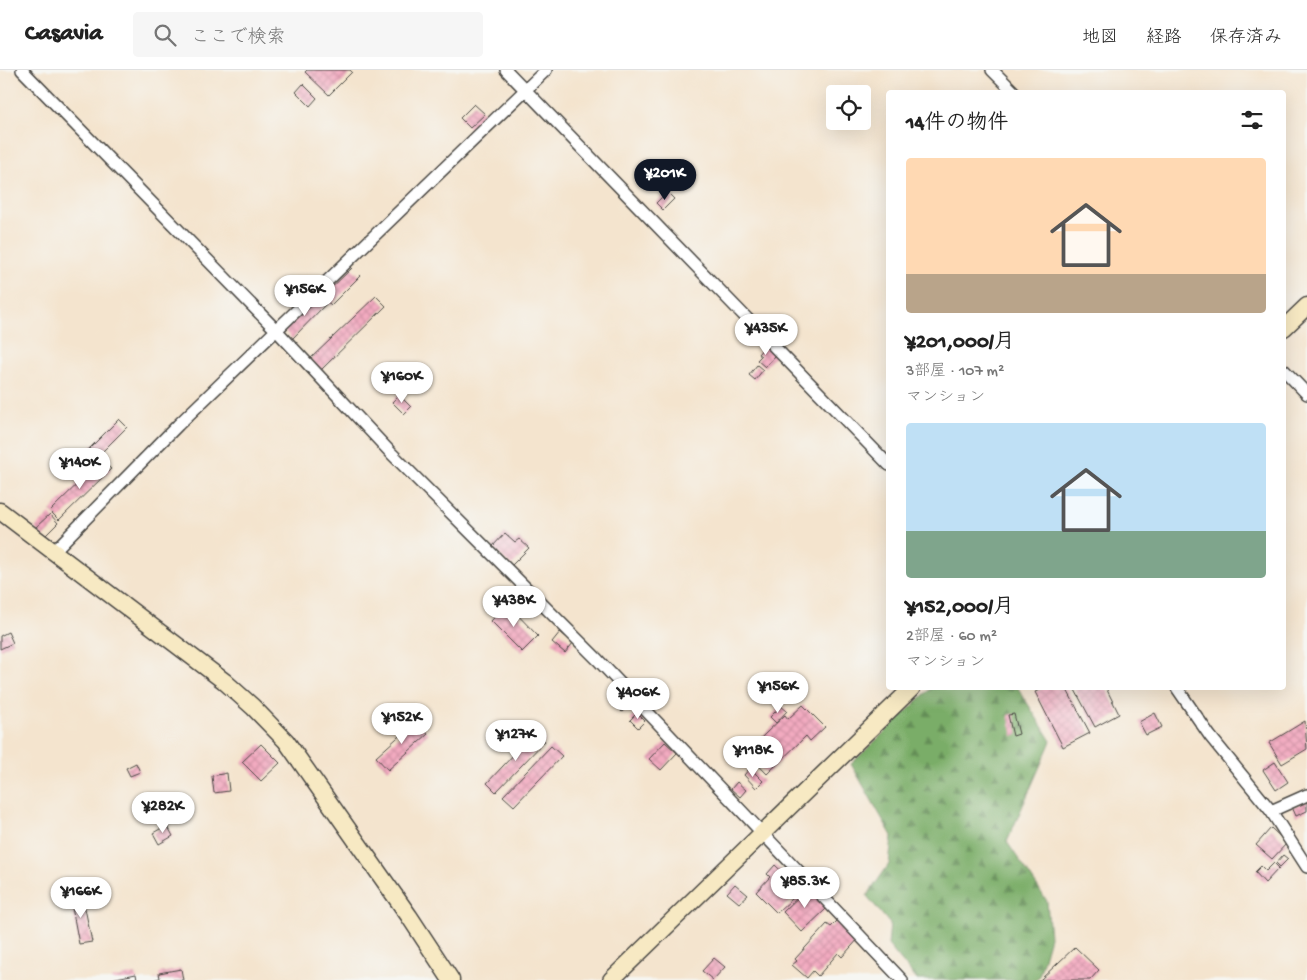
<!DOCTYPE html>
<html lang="ja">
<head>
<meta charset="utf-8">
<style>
  :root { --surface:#fff; --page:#f6f6f6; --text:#222; --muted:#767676; --line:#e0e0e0; --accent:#111827 }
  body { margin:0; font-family:"Gochi Hand","Klee One",sans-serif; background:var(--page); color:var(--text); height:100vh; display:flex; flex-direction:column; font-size:19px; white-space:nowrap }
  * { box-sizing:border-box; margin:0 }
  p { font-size:16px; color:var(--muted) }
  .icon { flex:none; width:28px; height:28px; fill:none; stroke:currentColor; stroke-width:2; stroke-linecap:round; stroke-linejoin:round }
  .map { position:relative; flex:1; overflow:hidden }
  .drawer { position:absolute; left:886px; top:20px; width:400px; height:600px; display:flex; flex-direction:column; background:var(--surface); border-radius:5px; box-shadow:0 5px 20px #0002 }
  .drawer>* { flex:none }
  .buttons { position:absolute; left:826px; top:15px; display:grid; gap:10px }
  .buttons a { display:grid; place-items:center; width:45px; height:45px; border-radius:5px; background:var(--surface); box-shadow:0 5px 20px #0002; font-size:25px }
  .price { position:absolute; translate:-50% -42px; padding:0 11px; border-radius:18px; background:#fff; color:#222; font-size:16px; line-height:32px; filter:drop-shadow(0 1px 2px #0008) }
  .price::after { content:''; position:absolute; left:50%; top:30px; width:15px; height:11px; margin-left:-8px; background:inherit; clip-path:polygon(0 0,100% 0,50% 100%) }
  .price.on { background:var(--accent); color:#fff }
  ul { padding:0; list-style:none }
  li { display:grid; align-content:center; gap:10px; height:265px; padding:0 20px }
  li span { display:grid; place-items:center; height:155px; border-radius:5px; color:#555 }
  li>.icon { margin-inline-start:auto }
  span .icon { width:90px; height:90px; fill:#fffc; stroke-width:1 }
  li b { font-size:21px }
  h2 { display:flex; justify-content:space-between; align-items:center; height:60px; padding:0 20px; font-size:21px }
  header { display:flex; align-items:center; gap:30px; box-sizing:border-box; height:70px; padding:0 25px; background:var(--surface); border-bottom:1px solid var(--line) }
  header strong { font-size:24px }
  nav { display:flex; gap:28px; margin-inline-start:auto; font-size:18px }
  .search { width:350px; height:45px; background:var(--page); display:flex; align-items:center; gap:12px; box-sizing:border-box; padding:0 18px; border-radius:5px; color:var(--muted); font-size:19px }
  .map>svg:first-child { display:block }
  .forest { fill:url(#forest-firs); stroke:#526c4a }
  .building { fill:url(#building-cross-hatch) }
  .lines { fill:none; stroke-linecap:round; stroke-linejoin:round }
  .street-casing { stroke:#494743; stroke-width:14 }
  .secondary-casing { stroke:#494743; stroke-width:19 }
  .street { stroke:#fff; stroke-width:11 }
  .secondary { stroke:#f7e9c3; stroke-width:16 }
</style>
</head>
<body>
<header>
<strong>Casavia</strong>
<div class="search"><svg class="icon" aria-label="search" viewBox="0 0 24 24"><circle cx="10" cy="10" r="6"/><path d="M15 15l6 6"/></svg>ここで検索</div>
<nav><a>地図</a><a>経路</a><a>保存済み</a></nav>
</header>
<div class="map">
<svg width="1307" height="910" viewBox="0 0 1307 910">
  <defs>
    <pattern id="forest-firs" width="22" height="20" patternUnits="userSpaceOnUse" patternTransform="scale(1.25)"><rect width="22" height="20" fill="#7aad68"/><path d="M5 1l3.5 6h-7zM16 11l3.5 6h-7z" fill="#648d56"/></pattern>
    <pattern id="building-cross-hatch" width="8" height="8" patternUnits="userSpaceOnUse" patternTransform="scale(1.25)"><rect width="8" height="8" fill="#f2aac0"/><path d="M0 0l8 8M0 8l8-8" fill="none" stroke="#d092a5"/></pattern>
  </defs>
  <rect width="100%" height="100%" fill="#f6f6f2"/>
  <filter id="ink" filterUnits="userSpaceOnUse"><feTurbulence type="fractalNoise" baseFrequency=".02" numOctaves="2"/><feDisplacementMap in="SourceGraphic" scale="10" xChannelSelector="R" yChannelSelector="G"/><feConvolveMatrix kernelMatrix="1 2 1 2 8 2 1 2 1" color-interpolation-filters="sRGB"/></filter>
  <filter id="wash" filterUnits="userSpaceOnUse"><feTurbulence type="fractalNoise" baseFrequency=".0096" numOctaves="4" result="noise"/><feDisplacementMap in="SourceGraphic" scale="20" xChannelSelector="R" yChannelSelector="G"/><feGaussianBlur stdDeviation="1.12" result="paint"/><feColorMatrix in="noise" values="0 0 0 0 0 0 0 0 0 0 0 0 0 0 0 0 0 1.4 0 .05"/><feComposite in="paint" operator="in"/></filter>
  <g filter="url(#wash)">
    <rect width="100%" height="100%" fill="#f4e4ce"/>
    <path class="forest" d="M931 618H1018L1051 671 1007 772 1047 831 1050 867 1039 906 1035 910H917L888 875 890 854 867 826 889 794 892 766 851 694Z"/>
    <g id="blocks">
      <path class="building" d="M307 0H350L352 2 329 25 305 2Z
        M303 14 317 28 310 36 296 22Z
        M474 34 485 44 470 58 460 48Z
        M667 122 674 129 663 140 656 133Z
        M352 198 360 206 331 235 322 227Z
        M318 226 326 234 292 269 284 260Z
        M376 226 386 236 321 300 310 289Z
        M765 276 776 285 765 297 757 290 761 286 758 284Z
        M757 295 763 300 755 310 749 305Z
        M399 325 411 337 404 344 392 332Z
        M119 349 127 357 78 406 70 398Z
        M102 390 111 399 59 450 50 441Z
        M50 444 58 453 44 467 35 458Z
        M505 463 515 472 519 469 529 478 511 496 492 477Z
        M507 534 538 566 522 582 491 551Z
        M8 562 13 573 0 579V566Z
        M560 562 573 573 565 583 552 572Z
        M1044 618H1066L1090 663 1063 677 1035 622Z
        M1074 618H1106L1119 644 1095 657Z
        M623 629 629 635 622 642 616 636Z
        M803 635 825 657 810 671 806 666 767 704 746 682 785 645 788 649Z
        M781 636 787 641 776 653 770 647Z
        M637 643 645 651 638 658 630 650Z
        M1155 643 1162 657 1146 665 1139 652Z
        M1014 644 1019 664 1013 666 1008 645Z
        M417 650 428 664 388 700 376 687Z
        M1305 651 1307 679 1282 694 1269 673Z
        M535 662 545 671 496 722 487 713Z
        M665 672 677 683 661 700 649 689Z
        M261 674 280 693 261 711 242 692Z
        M551 676 562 686 514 736 503 726Z
        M1275 692 1288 712 1276 720 1263 700Z
        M136 693 140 702 130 706 126 698Z
        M750 698 763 711 756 718 744 705Z
        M227 703 229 721 214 723 212 706Z
        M737 712 746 720 740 727 731 719Z
        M1307 731V741L1296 746 1292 737Z
        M167 755 173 766 159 774 153 763Z
        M1271 758 1287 773 1272 789 1256 775Z
        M1283 785 1288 789 1280 797 1276 793Z
        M1274 793 1279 798 1265 813 1255 802 1261 796 1266 801Z
        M775 795 795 814 800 809 807 815 777 843 756 822 770 807 767 804Z
        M735 814 748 825 739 833 727 823Z
        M810 816 827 838 802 862 783 842Z
        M82 824 92 872 79 874 70 827Z
        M839 849 860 867 842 887 838 883 818 906 813 901 807 908 792 895 797 891 795 889 827 854 831 857Z
        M1075 877 1099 900 1090 910H1040Z
        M714 888 725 897 713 910 702 901Z
        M181 899 183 910H153L160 908 159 903Z
        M136 904 137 910H111V909Z"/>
    </g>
  </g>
  <g filter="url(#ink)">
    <use href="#blocks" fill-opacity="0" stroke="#494743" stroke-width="1"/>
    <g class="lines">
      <defs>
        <path id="street" d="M22 0 277 261 392 384 598 590 902 910
          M506 0 889 395
          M992 0 1014 22
          M1284 300 1307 324
          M52 483 178 355 546 0
          M1177 618 1210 666 1271 741 1307 797
          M1271 741 1307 725"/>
        <path id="secondary" d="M1284 258 1307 236
          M0 441 224 611 253 637 286 671 409 846 451 910
          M611 910 912 618"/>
      </defs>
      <use href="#street" class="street-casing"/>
      <use href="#secondary" class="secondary-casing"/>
      <use href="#street" class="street"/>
      <use href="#secondary" class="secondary"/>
    </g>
  </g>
</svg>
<div class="buttons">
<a><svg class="icon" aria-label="locate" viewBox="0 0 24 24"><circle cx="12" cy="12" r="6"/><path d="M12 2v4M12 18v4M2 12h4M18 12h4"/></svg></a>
</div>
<b class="price on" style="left:665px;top:131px">¥201K</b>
<b class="price" style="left:305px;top:247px">¥156K</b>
<b class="price" style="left:766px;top:286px">¥435K</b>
<b class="price" style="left:402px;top:334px">¥160K</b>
<b class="price" style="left:80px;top:420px">¥140K</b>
<b class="price" style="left:514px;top:558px">¥438K</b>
<b class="price" style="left:778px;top:644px">¥156K</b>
<b class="price" style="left:638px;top:650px">¥406K</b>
<b class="price" style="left:402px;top:675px">¥152K</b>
<b class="price" style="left:516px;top:692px">¥127K</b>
<b class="price" style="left:753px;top:708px">¥118K</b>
<b class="price" style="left:163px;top:764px">¥282K</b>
<b class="price" style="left:805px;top:839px">¥85.3K</b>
<b class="price" style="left:81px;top:849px">¥166K</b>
<section class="drawer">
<h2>14件の物件<svg class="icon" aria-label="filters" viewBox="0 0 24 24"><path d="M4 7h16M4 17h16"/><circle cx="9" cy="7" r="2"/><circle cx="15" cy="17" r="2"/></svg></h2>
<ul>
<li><span style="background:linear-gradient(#ffd9b3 75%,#b9a48a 0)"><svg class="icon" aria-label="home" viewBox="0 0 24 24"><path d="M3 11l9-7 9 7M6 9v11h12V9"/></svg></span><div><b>¥201,000/月</b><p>3部屋 · 107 m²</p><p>マンション</p></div></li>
<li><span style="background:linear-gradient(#bfe0f5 70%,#7fa58c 0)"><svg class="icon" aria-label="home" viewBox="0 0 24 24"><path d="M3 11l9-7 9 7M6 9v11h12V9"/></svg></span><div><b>¥152,000/月</b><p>2部屋 · 60 m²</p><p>マンション</p></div></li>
</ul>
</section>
</div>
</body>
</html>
